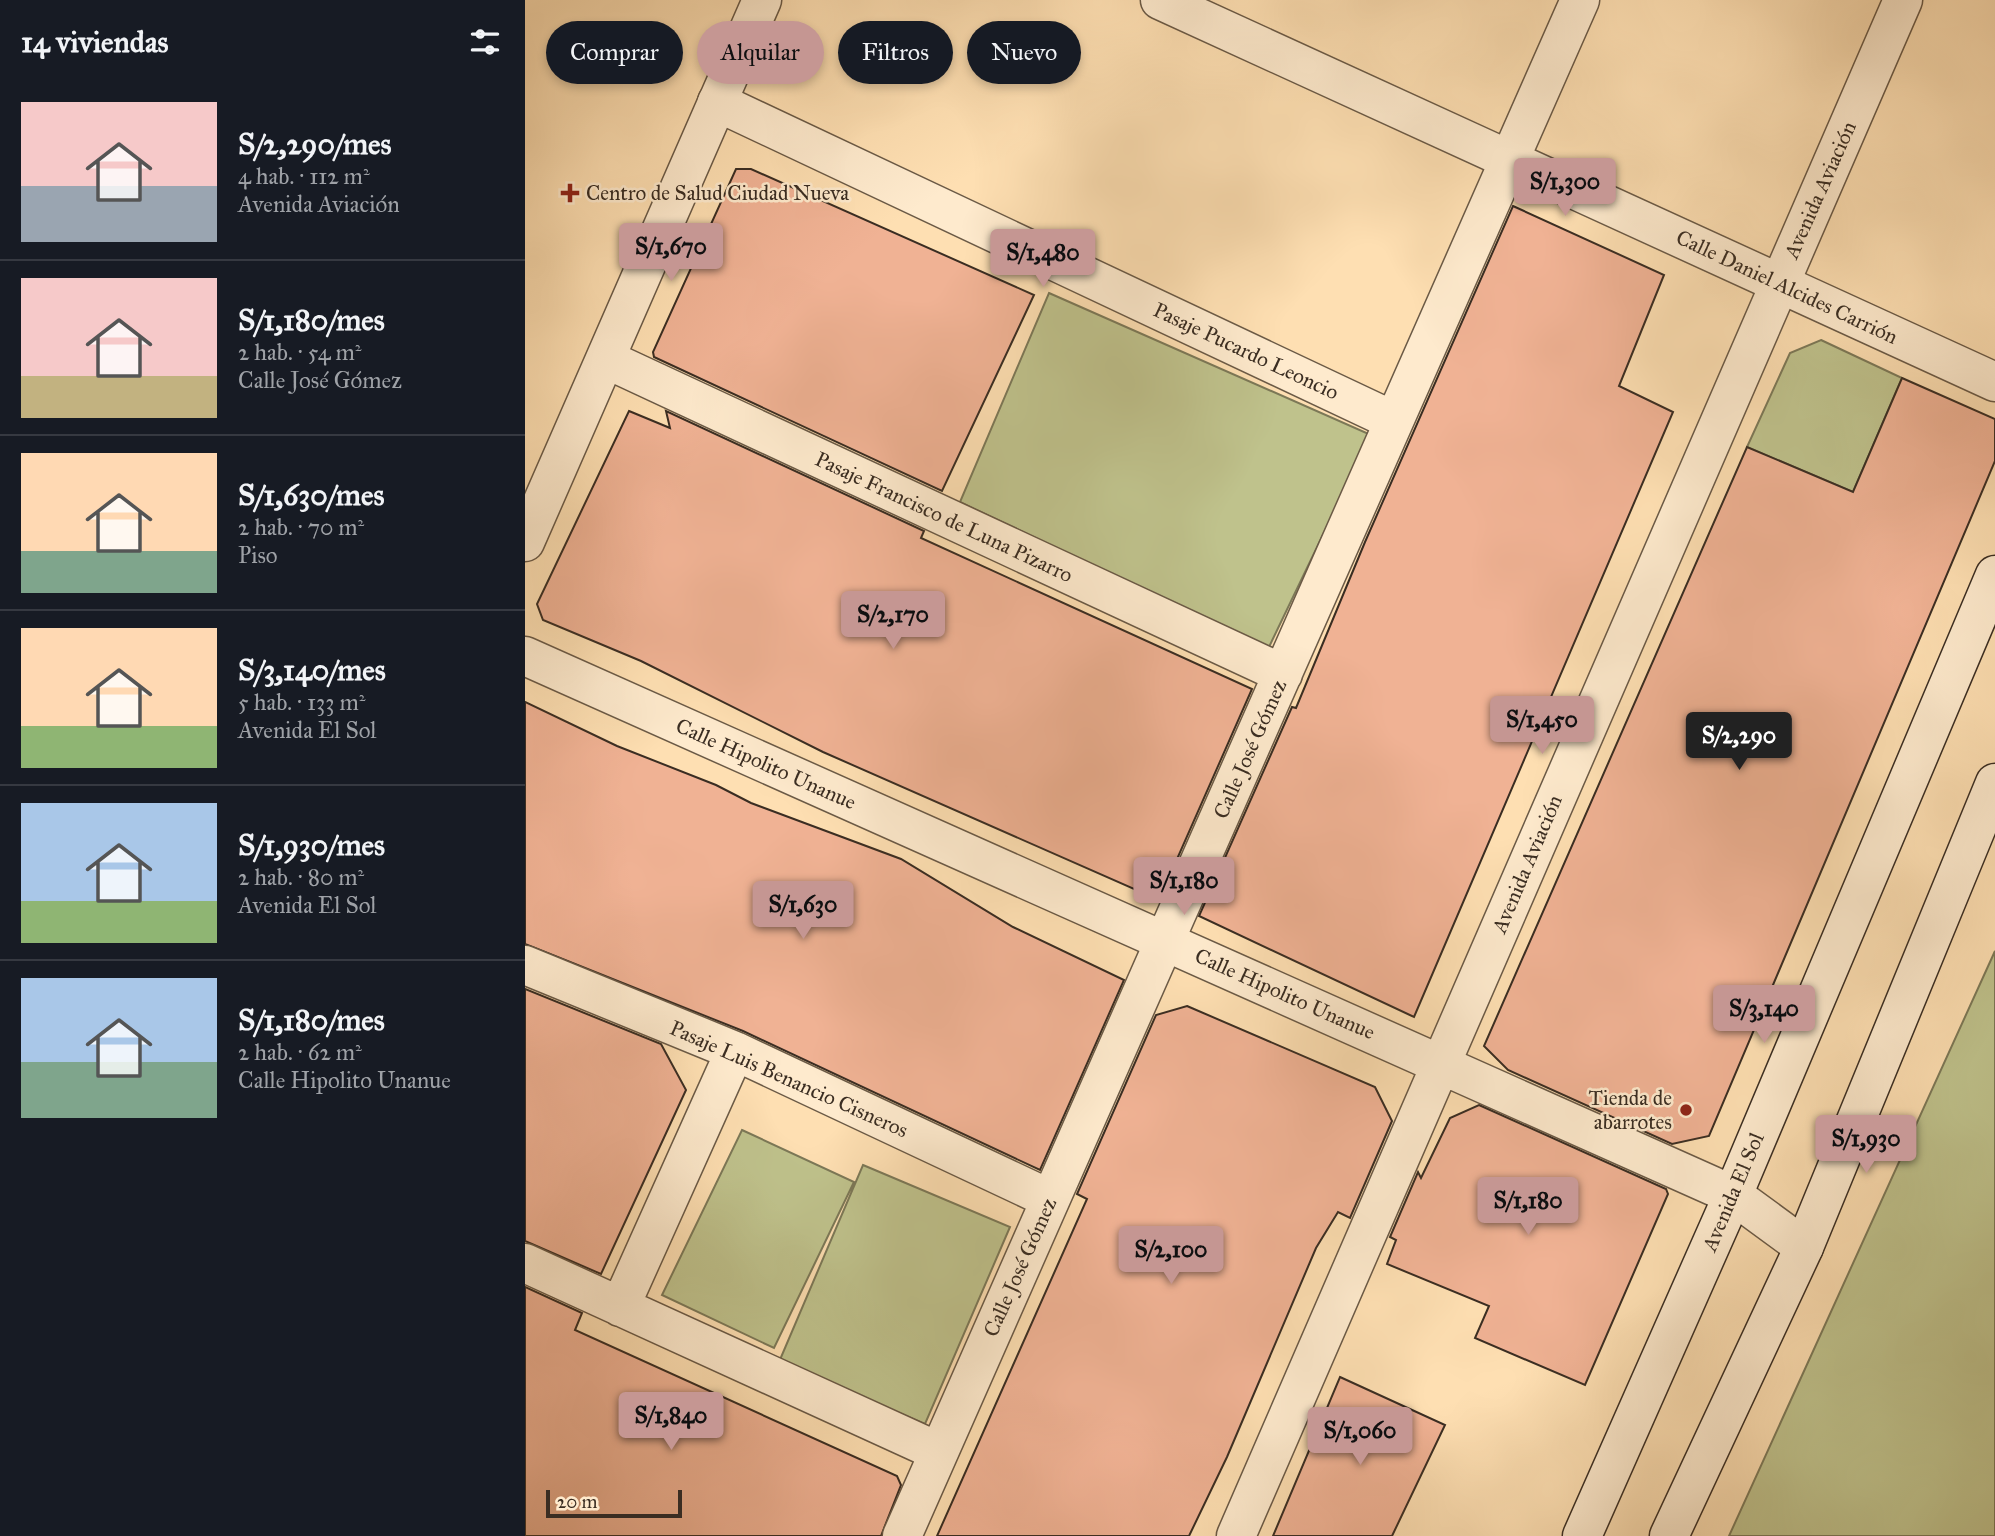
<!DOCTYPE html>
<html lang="es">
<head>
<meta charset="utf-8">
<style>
  :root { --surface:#171b24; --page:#20242c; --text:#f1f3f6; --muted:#9ea1a6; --line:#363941; --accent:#c59692 }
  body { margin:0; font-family:"IM FELL Great Primer",serif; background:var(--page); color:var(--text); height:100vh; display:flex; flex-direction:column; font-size:26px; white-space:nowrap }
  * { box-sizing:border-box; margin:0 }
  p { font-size:23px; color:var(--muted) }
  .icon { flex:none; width:38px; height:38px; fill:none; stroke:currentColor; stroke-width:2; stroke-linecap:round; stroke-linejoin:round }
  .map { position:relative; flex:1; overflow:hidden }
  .details { display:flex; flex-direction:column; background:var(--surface); width:525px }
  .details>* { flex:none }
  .hud { position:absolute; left:21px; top:21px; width:665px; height:63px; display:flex; gap:14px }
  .scale { position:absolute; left:21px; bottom:18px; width:136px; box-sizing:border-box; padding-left:7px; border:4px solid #3a2d22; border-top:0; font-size:19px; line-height:24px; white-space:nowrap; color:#3a2d22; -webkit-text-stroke:5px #feeacd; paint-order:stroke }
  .price { position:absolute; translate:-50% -60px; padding:0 16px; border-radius:7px; background:var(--accent); color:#111; font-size:23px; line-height:46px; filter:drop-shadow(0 2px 4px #0008) }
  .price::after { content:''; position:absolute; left:50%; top:42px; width:21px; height:16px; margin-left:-10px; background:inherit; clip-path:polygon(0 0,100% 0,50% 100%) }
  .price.active { background:#222; color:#fff }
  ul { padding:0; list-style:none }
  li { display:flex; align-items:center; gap:21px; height:175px; padding:0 21px }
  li+li { border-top:2px solid var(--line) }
  li span { display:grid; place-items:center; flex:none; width:196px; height:140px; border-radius:0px; color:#555 }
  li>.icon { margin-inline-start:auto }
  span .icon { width:84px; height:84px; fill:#fffc; stroke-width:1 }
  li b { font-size:30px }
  h2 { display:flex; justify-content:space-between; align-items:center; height:84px; padding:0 21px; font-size:30px }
  .pill { padding:0 24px; border-radius:32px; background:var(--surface); box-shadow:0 4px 10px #0003; font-size:24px; line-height:63px }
  .pill.active { background:var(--accent); color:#111 }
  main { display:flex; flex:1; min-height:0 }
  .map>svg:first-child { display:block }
  .green { fill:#bfc28c; stroke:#7c7857; stroke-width:2 }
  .building { fill:#f0b294; stroke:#3a2d22; stroke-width:2 }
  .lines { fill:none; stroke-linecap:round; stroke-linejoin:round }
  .minor-casing { stroke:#6b5a46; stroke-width:41 }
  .tertiary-casing { stroke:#6b5a46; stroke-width:41 }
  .secondary-casing { stroke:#3a2d22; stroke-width:41 }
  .minor { stroke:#feeacd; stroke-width:38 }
  .tertiary { stroke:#feeacd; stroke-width:38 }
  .secondary { stroke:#feeacd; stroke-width:38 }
  .poi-dot { fill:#8f2418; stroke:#feeacd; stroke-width:2.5 }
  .labels { text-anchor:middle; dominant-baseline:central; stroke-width:5; stroke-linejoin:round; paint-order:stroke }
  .street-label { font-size:21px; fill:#3a2d22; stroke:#feeacd }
  .poi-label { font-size:21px; fill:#3a2d22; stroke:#feeacd; text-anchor:start }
</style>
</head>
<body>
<main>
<section class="details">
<h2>14 viviendas<svg class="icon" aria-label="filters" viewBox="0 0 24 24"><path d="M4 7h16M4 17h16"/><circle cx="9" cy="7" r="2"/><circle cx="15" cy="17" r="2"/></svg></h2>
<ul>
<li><span style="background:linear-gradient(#f6c9c9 60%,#9aa5b1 0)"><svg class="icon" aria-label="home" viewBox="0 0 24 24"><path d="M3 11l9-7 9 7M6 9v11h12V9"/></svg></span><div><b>S/2,290/mes</b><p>4 hab. · 112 m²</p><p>Avenida Aviación</p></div></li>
<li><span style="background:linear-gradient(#f6c9c9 70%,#c2b280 0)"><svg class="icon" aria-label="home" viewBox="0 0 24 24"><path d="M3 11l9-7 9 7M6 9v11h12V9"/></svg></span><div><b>S/1,180/mes</b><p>2 hab. · 54 m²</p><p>Calle José Gómez</p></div></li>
<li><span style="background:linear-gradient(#ffd9b3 70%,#7fa58c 0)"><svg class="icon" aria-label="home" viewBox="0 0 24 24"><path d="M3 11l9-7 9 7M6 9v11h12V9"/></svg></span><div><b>S/1,630/mes</b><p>2 hab. · 70 m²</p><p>Piso</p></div></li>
<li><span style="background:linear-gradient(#ffd9b3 70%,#8fb573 0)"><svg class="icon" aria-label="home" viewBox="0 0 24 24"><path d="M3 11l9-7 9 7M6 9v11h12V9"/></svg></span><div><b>S/3,140/mes</b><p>5 hab. · 133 m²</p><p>Avenida El Sol</p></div></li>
<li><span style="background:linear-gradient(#a9c7e8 70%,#8fb573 0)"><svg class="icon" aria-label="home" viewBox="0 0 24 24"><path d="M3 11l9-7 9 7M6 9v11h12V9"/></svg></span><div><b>S/1,930/mes</b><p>2 hab. · 80 m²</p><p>Avenida El Sol</p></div></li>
<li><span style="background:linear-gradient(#a9c7e8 60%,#7fa58c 0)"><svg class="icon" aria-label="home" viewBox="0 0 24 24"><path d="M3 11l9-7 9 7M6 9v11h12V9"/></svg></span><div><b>S/1,180/mes</b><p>2 hab. · 62 m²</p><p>Calle Hipolito Unanue</p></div></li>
</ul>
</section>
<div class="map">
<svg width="1470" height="1536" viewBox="0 0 1470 1536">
  <rect width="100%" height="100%" fill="#fedfb2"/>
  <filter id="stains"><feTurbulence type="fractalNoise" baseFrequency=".00286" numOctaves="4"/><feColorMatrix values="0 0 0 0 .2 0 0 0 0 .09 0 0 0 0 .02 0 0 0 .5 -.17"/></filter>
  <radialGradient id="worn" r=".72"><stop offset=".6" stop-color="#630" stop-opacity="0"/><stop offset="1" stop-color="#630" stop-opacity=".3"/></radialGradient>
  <path class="green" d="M524 293 846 435 743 649 435 502Z
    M1296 340 1377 378 1328 492 1222 447 1265 353Z
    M1470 951V1536H1204Z
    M217 1130 329 1182 249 1348 137 1295Z
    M338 1165 485 1227 400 1424 254 1362Z"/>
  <path class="building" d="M211 169H226L509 295 417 491 129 357 128 352Z
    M988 206 1139 275 1094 386 1148 412 889 1017 674 916 767 707 771 708 840 542Z
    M1377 378 1470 419V461L1184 1136 1147 1144 983 1070 959 1046 1222 447 1328 492Z
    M104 411 145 428 141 411 399 531 396 538 727 689 634 900 298 752 116 661 18 620 12 604Z
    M0 702 92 746 191 785 226 803 376 859 488 927 599 980 515 1170 218 1031 0 944Z
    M0 989 136 1044 161 1090 76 1274 0 1241Z
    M662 1006 850 1087 867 1121 825 1218 813 1212 791 1248 702 1457 664 1536H412L562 1199 552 1194 631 1015Z
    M954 1105 1141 1189 1143 1194 1060 1385 950 1338 964 1306 862 1264 871 1240 865 1237 893 1172 896 1178 925 1118Z
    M0 1287 57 1313 50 1330 372 1476 376 1485 356 1536H0Z
    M815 1377 920 1425 867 1536H748Z"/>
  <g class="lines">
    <defs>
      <path id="minor" d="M192 102 869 421
        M81 359 758 674
        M0 656 1208 1195 1279 1247
        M0 965 210 1051 525 1199
        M0 1263 414 1452
        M95 1307 210 1051
        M377 1536 1055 0
        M711 1536 1378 0"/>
      <path id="tertiary" d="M635 0 1470 382
        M0 542 237 0"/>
      <path id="secondary" d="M1057 1536 1208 1195 1470 575
        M1144 1536 1279 1247 1470 783"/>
    </defs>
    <use href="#minor" class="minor-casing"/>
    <use href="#tertiary" class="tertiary-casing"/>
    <use href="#secondary" class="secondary-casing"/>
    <use href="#minor" class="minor"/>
    <use href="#tertiary" class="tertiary"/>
    <use href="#secondary" class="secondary"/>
  </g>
  <g class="poi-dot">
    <path d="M41.5 182.5h7v7h7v7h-7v7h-7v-7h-7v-7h7z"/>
    <circle cx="1161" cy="1110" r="7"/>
  </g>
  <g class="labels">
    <g class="street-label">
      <text transform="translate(1295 190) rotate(-66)">Avenida Aviación</text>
      <text transform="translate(1262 287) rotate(25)">Calle Daniel Alcides Carrión</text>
      <text transform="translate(721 351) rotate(25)">Pasaje Pucardo Leoncio</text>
      <text transform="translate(419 517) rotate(25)">Pasaje Francisco de Luna Pizarro</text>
      <text transform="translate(725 749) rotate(-66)">Calle José Gómez</text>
      <text transform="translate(241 764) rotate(24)">Calle Hipolito Unanue</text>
      <text transform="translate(1002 864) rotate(-67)">Avenida Aviación</text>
      <text transform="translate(760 994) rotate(24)">Calle Hipolito Unanue</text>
      <text transform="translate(264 1079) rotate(24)">Pasaje Luis Benancio Cisneros</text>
      <text transform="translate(1208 1192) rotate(-67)">Avenida El Sol</text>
      <text transform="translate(495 1267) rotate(-66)">Calle José Gómez</text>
    </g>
    <g class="poi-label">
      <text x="61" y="193">Centro de Salud Ciudad Nueva</text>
      <text x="1147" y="1098" text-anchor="end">Tienda de<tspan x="1147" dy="24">abarrotes</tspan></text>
    </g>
  </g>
  <rect width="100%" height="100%" filter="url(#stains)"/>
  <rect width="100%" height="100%" fill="url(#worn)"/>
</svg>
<div class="scale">20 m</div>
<b class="price" style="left:1040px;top:218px">S/1,300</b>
<b class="price" style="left:146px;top:283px">S/1,670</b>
<b class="price" style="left:518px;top:289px">S/1,480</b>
<b class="price" style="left:368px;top:651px">S/2,170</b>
<b class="price" style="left:1017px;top:756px">S/1,450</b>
<b class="price active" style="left:1214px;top:772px">S/2,290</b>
<b class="price" style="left:659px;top:917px">S/1,180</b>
<b class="price" style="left:278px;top:941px">S/1,630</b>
<b class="price" style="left:1239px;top:1045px">S/3,140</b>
<b class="price" style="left:1341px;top:1175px">S/1,930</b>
<b class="price" style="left:1003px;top:1237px">S/1,180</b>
<b class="price" style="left:646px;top:1286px">S/2,100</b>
<b class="price" style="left:146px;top:1452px">S/1,840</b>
<b class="price" style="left:835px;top:1467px">S/1,060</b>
<div class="hud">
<a class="pill">Comprar</a>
<a class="pill active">Alquilar</a>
<a class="pill">Filtros</a>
<a class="pill">Nuevo</a>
</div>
</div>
</main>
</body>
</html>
